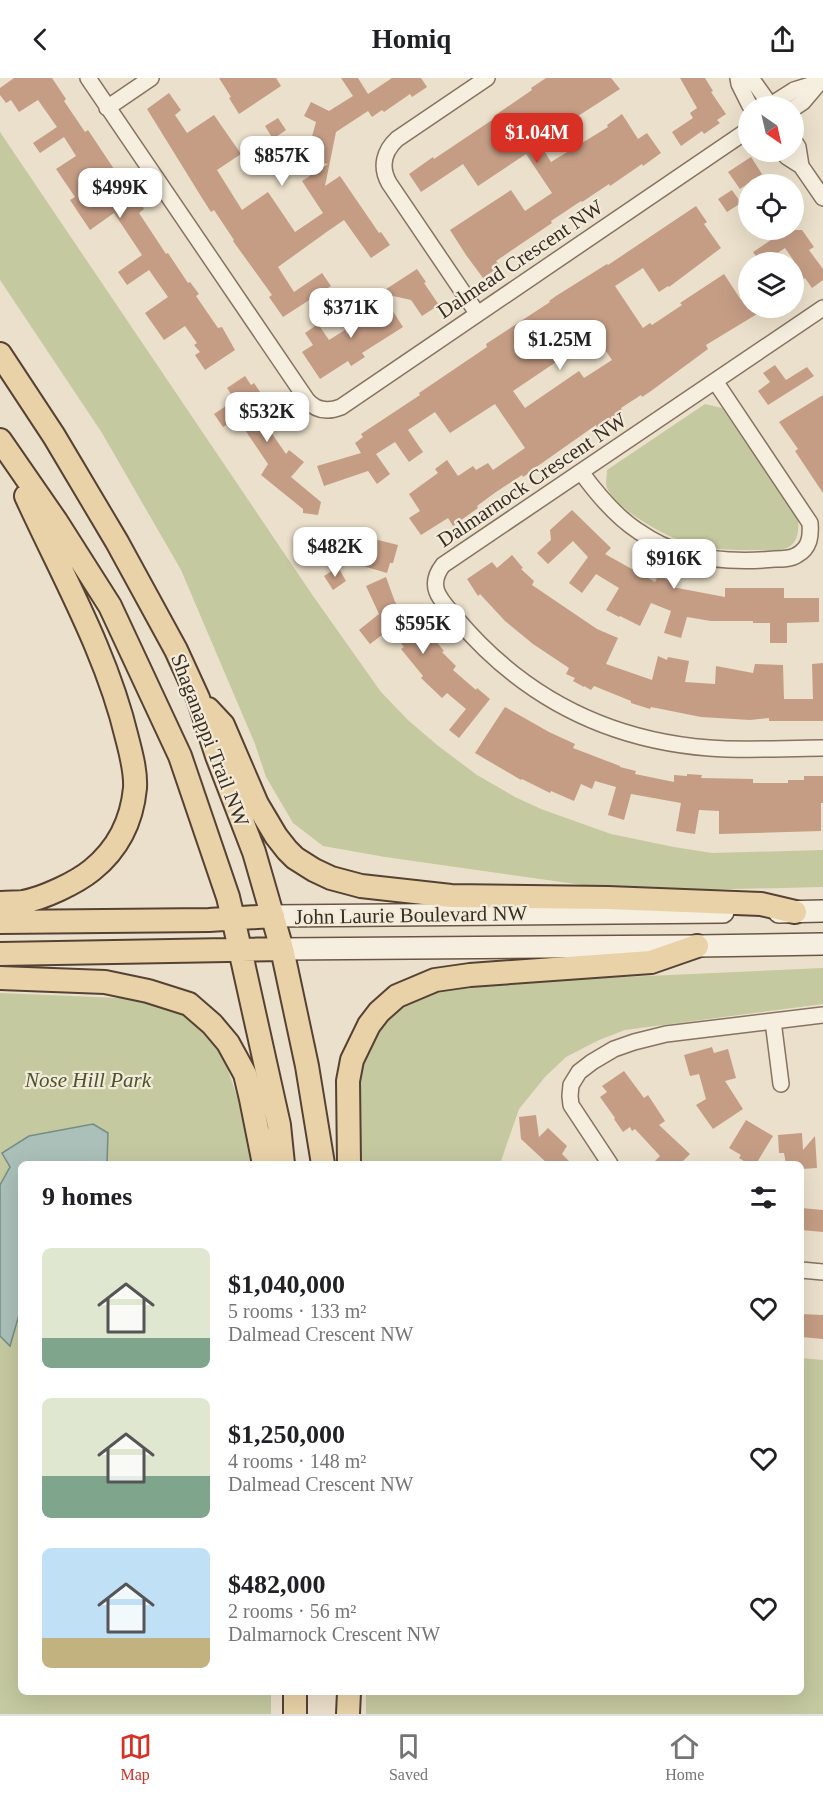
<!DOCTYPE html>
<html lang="en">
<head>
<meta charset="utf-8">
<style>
  :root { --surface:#fff; --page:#f6f6f6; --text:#202124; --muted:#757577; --line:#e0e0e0; --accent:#d93025 }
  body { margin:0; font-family:Georgia,serif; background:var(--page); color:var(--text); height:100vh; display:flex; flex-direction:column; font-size:22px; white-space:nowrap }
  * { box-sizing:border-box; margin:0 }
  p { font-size:20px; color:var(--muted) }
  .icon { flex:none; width:33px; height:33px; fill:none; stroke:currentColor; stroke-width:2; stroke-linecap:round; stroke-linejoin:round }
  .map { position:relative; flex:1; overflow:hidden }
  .side { position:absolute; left:18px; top:1083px; width:786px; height:534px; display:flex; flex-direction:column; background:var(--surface); border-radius:9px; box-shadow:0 6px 24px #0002 }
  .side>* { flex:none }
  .needle { width:39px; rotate:146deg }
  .controls { position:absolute; left:738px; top:18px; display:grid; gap:12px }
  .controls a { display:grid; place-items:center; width:66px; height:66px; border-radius:50%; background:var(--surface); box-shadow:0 6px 24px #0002; font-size:30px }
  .price { position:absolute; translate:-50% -51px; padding:0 14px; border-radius:12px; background:#fff; color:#222; font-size:20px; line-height:39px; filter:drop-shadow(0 2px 3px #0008) }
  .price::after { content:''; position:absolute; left:50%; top:36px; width:18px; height:14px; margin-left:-9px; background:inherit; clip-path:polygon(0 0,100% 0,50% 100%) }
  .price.selected { background:var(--accent); color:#fff }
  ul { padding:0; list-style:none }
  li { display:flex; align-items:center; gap:18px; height:150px; padding:0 24px }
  li span { display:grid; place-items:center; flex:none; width:168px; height:120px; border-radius:9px; color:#555 }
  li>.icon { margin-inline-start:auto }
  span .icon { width:72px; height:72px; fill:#fffc; stroke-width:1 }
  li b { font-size:26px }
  h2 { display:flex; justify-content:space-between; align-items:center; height:72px; padding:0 24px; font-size:26px }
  header { display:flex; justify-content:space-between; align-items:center; height:78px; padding:0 24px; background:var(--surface); font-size:27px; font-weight:700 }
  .tabs { display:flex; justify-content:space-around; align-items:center; height:84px; border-top:2px solid var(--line); background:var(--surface); font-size:16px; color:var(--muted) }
  .tabs a { display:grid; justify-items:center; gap:3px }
  .tabs .selected { color:var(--accent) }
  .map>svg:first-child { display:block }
  .green { fill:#c5c9a0 }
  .water { fill:#abc0b9; stroke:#728e86; stroke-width:1.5 }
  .building { fill:#c59d85; fill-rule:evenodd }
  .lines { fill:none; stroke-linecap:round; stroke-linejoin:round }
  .minor-casing { stroke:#867361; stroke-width:18 }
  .secondary-casing { stroke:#695544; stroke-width:24 }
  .primary-casing { stroke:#554234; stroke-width:26 }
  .minor { stroke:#f6eede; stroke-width:15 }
  .secondary { stroke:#f6eede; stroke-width:21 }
  .primary { stroke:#e9d2a8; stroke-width:22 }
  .labels { text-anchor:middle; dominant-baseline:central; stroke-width:4.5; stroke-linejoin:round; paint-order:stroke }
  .street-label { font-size:21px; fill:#392c22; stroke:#f3ebda }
  .park-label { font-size:21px; font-style:italic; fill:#4a532b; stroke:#f3ebda }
</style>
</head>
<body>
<header><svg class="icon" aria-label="back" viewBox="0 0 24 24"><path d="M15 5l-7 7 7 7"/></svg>Homiq<svg class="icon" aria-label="share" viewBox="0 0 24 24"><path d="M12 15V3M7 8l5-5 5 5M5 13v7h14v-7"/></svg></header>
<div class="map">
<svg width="823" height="1636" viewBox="0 0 823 1636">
  <rect width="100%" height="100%" fill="#ebe0cb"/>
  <path class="green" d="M0 54 311 515 381 614 408 642 437 667 477 697 515 719 541 731 611 756 674 769 712 775 823 772V809L694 812 590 808 385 779 323 768 293 745 266 699 255 666 181 492 102 355 0 202Z
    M705 326 722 330 798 442C799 452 798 465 787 470 777 474 765 472 755 472 734 472 715 472 695 467 670 462 618 433 607 410 605 405 607 398 607 392Z
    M823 890V926L625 952 599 962 566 979 545 999 519 1031 500 1086H359L357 1008 368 969 392 936 411 923 450 907Z
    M0 915 144 921 172 931 186 939 199 948 215 965 225 983 255 1073 256 1086H21V1614H271V1636H0Z
    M801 1280 823 1282V1636H366V1614H801Z"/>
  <path class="water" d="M93 1046 108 1055 107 1086H21V1230L10 1268 0 1258V1107L10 1089 2 1075 29 1058Z"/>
  <path class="building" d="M14 0H52L66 21 64 23 85 54 88 52 126 109 135 120 136 119 144 131 139 135 166 176 168 175 188 205 190 204 199 216 196 218 218 250 222 249 235 272 205 292 195 277 200 274 194 267 197 265 185 248 164 262 145 235 168 219 149 192 127 207 118 194 142 177 114 135 90 152 70 122 75 119 56 91 76 78 64 59 40 75 33 65 57 49 38 22 19 34 11 22 6 25 0 17V10Z
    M219 0H276L281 8 239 36 229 20 231 19Z
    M341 0H358L368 16 392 0H421L427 9 412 19 410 16 384 34 382 32 372 39 368 33 336 54 325 108 340 98 379 155 381 154 390 167 371 180 344 142 328 153 278 189 294 214 322 195 331 208 283 239 269 219 272 217 233 163 234 162 214 132 211 134 202 120 147 31 169 15 181 32 175 37 187 55 214 37 241 76 217 92 242 132 268 114 295 154 323 135 302 103 328 86 310 82 311 74 308 73 316 44 304 38 311 24 329 33 353 18Z
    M546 0H611L620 11 575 40 540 66 551 84 608 49 607 47 622 36 638 61 647 55 661 75 643 88 642 86 610 108 609 106 582 124 581 123 551 143 552 145 496 183 500 188 483 200 466 177 450 152 511 112 525 133 552 115 526 76 478 108 463 86 421 114 409 96 433 79 434 81 495 40 494 38 532 12 531 10Z
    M680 0H705L713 13 711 14 726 36 717 42 720 45 704 56 702 53 681 68 672 54 693 40 690 35 697 30Z
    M278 40 286 52 273 61 265 48Z
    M751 79 762 96 740 111 728 94Z
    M732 112 741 125 727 134 718 121Z
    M696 128 707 144 704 146 721 170 669 209 668 208 659 214 643 190 615 208 643 250 650 245 652 247 682 227 680 225 724 196 741 222 748 216V230H767L706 267 708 271 651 313 642 319 641 317 621 330 622 333 597 350 596 347 535 390V391L523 399 522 397 496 414 477 428 478 430 453 448 448 440 421 457 409 440 420 433 409 416 438 395 435 391 447 382 458 398 473 388 476 392 488 385 493 392 525 370 495 326 450 355 435 334 408 352 423 374 409 384 395 364 376 376 390 396 377 406 368 393 324 408 317 388 361 375 355 365 363 359 361 356 420 317 419 315 487 269 486 266 550 224 549 223 556 218 607 186 608 187ZM566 246 581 267 595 257 612 282 584 300 579 293 525 330 513 313 556 284 541 261Z
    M768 152H802L814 169 809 172 823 191V202L812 210 805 200 794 208V183L785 170 764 184H760L753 174 774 160Z
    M417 191 426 204 424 205 439 227 422 238 411 222 380 215Z
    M383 218 403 249 362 275 365 279 351 288 348 283 320 301 302 274 313 267 305 255 318 246 329 262 345 252 347 256 365 243 359 234Z
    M775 287 786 302 807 289 814 298 768 327 758 313 770 304 763 295Z
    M245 298 251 307 254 305 275 336 266 343 268 345 266 347 286 376 289 372 304 384 291 399 321 424 318 437 303 435V431L261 397 268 386 237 340 223 349 214 336 235 322 227 310Z
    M823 317V415L795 373 798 371 779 344Z
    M572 432 611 470 605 476 655 504 658 498 674 504 672 509 725 519V510H784V520H819V544L787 545V565H770V545H753V543H711L687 539 681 560 664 555 671 533 651 525 640 548 620 538 619 539 606 532 619 510 596 496 582 515 569 505 588 479 573 463 548 486 537 475 551 462 550 452Z
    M374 461 398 467 393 485H390L387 495 332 479 335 466 370 474Z
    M512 477 523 490 521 491 534 503 532 507 597 551 618 560 606 586 652 602 658 578 667 582 668 579 689 583 685 604 715 606 716 588 753 595 755 586 783 587 784 621H813L812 586 823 585V643H769V640L750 642 701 639 651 629 650 631 631 625V623L594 608 591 612 584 608V609L573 603 575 600 566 596 569 590 533 566 505 543 480 516 478 518 467 501 492 484 497 490Z
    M338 489 346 503 333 512 324 498Z
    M386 499 395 524 419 556 426 551 444 573 442 574 456 588 453 592 476 612 477 610 490 621 459 660 449 652 466 631 447 615 442 620 421 600 423 598 401 571 404 569 390 551 370 566 359 552 379 536 366 508Z
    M505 629 549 654 575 666 573 670 620 688V689L636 693 635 696 674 704V697L687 698V696L702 697 701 700 753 701V705H788V702H804V698H823V725H821V753L719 756V733L699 732 695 756 688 755 676 753 681 725 631 716 624 742 608 737 616 709 595 703 592 711 581 706 574 723 551 713 550 715 522 701 521 702 475 675Z
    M712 969 714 975 728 971 736 1000 725 1003 743 1031 713 1051 696 1027 706 1021 699 996 690 998 684 977Z
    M624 993 644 1020 648 1017 665 1043 659 1047 690 1076 680 1086H652L660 1078 635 1051 632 1053 630 1049 623 1054 614 1041 615 1040 600 1019 607 1014 602 1008Z
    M536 1037 539 1059 548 1050 567 1068 562 1076 572 1086H548L521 1061 519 1039Z
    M746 1042 773 1058 756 1086H749L739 1080 741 1077 729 1070Z
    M802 1055 803 1072 815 1058 817 1090 801 1091V1086H786L784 1075H779L778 1057Z
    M801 1130 823 1132V1154L801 1152Z
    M801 1236 823 1237V1261L801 1259Z"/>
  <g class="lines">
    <defs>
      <path id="minor" d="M88 0 307 322C316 333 328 334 341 329L748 52
        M738 0 739 6 750 28
        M751 0 771 28
        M769 28 794 12 823 3
        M107 30 151 0
        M794 30 803 24 819 5
        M794 63 798 69 801 88
        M783 74 787 79 801 88 823 120
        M823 230 443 487C425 510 443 524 457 541 523 619 608 662 709 670 747 673 785 670 823 670
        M477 235 389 105C380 89 384 73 397 61L487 0
        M581 394C597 416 615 438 638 453 651 462 668 471 684 475 714 483 744 484 775 481 782 481 791 481 797 477 810 470 811 458 810 445L715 303
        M773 943 781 1006
        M610 1086 571 1027 570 1018 571 1007 579 994 592 984 614 971 634 964 666 956 823 937
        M801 1192 823 1194"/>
      <path id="secondary" d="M779 834 823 833
        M273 838 723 834
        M282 871 697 868 823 866"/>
      <path id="primary" d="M0 276 54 358 117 464 176 572 198 620 217 678 254 774 282 871 307 988 323 1086
        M0 362 56 443 110 528 180 678 228 819 233 840 279 1047 283 1086
        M208 631 223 647 257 726 276 758 287 772 295 780 314 792 331 800 361 808 451 818 608 820 761 826 795 834
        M0 825C7 824 16 825 23 824 44 820 76 805 92 792 118 771 132 742 135 710 136 693 131 676 127 660 107 575 62 497 26 418
        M0 844 209 842 273 838
        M0 876 282 871
        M0 900 105 904 148 913 189 926 212 946 228 965 245 996 251 1021 264 1086
        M349 1086 348 1003 352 982 369 947 379 934 397 918 435 902 470 897 651 884 697 868
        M295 1636V1614
        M348 1636 349 1614"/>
    </defs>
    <use href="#minor" class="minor-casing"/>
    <use href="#secondary" class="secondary-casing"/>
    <use href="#primary" class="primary-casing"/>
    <use href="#minor" class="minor"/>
    <use href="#secondary" class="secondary"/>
    <use href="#primary" class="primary"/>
  </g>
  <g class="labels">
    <g class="street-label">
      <text transform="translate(520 181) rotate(-34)">Dalmead Crescent NW</text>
      <text transform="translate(532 402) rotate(-34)">Dalmarnock Crescent NW</text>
      <text transform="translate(210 662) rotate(69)">Shaganappi Trail NW</text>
      <text transform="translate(411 837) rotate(-1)">John Laurie Boulevard NW</text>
    </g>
    <g class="park-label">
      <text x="88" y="1002">Nose Hill Park</text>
    </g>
  </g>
</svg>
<div class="controls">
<a><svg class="needle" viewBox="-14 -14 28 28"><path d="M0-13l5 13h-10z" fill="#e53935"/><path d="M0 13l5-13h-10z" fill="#757577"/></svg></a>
<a><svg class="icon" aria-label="locate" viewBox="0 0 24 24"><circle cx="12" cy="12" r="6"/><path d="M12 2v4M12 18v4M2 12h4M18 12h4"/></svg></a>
<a><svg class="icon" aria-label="layers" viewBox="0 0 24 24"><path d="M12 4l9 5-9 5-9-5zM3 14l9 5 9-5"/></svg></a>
</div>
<b class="price selected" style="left:537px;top:86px">$1.04M</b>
<b class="price" style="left:282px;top:109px">$857K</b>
<b class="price" style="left:120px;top:141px">$499K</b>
<b class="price" style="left:351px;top:261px">$371K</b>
<b class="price" style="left:560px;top:293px">$1.25M</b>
<b class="price" style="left:267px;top:365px">$532K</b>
<b class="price" style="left:335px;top:500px">$482K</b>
<b class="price" style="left:674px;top:512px">$916K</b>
<b class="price" style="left:423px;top:577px">$595K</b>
<section class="side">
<h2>9 homes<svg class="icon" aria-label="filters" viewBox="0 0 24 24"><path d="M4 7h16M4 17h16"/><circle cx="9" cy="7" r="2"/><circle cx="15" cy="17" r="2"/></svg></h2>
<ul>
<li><span style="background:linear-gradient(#dfe7d0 75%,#7fa58c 0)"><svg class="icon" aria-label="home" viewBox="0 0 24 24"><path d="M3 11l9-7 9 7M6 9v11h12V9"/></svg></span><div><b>$1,040,000</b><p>5 rooms · 133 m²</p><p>Dalmead Crescent NW</p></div><svg class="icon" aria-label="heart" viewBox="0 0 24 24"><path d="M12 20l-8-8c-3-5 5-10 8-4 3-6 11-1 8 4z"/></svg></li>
<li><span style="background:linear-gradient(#dfe7d0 65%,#7fa58c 0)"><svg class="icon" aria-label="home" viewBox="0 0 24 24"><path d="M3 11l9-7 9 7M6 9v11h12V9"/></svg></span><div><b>$1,250,000</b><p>4 rooms · 148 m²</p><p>Dalmead Crescent NW</p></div><svg class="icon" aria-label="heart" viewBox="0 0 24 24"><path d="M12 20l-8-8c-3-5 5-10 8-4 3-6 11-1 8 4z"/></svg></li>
<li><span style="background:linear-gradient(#bfe0f5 75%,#c2b280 0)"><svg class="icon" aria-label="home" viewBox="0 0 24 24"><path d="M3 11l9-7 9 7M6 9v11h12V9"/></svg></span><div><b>$482,000</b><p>2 rooms · 56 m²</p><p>Dalmarnock Crescent NW</p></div><svg class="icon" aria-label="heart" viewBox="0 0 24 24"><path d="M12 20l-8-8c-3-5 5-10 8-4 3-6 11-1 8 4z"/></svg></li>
</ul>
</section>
</div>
<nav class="tabs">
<a class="selected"><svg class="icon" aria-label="map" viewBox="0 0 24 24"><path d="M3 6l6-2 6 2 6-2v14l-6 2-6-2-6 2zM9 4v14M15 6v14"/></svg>Map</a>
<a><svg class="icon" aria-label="saved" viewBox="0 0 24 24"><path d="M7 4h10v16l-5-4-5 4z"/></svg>Saved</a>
<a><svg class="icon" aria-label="home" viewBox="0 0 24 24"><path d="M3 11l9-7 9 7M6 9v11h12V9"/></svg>Home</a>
</nav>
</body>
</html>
